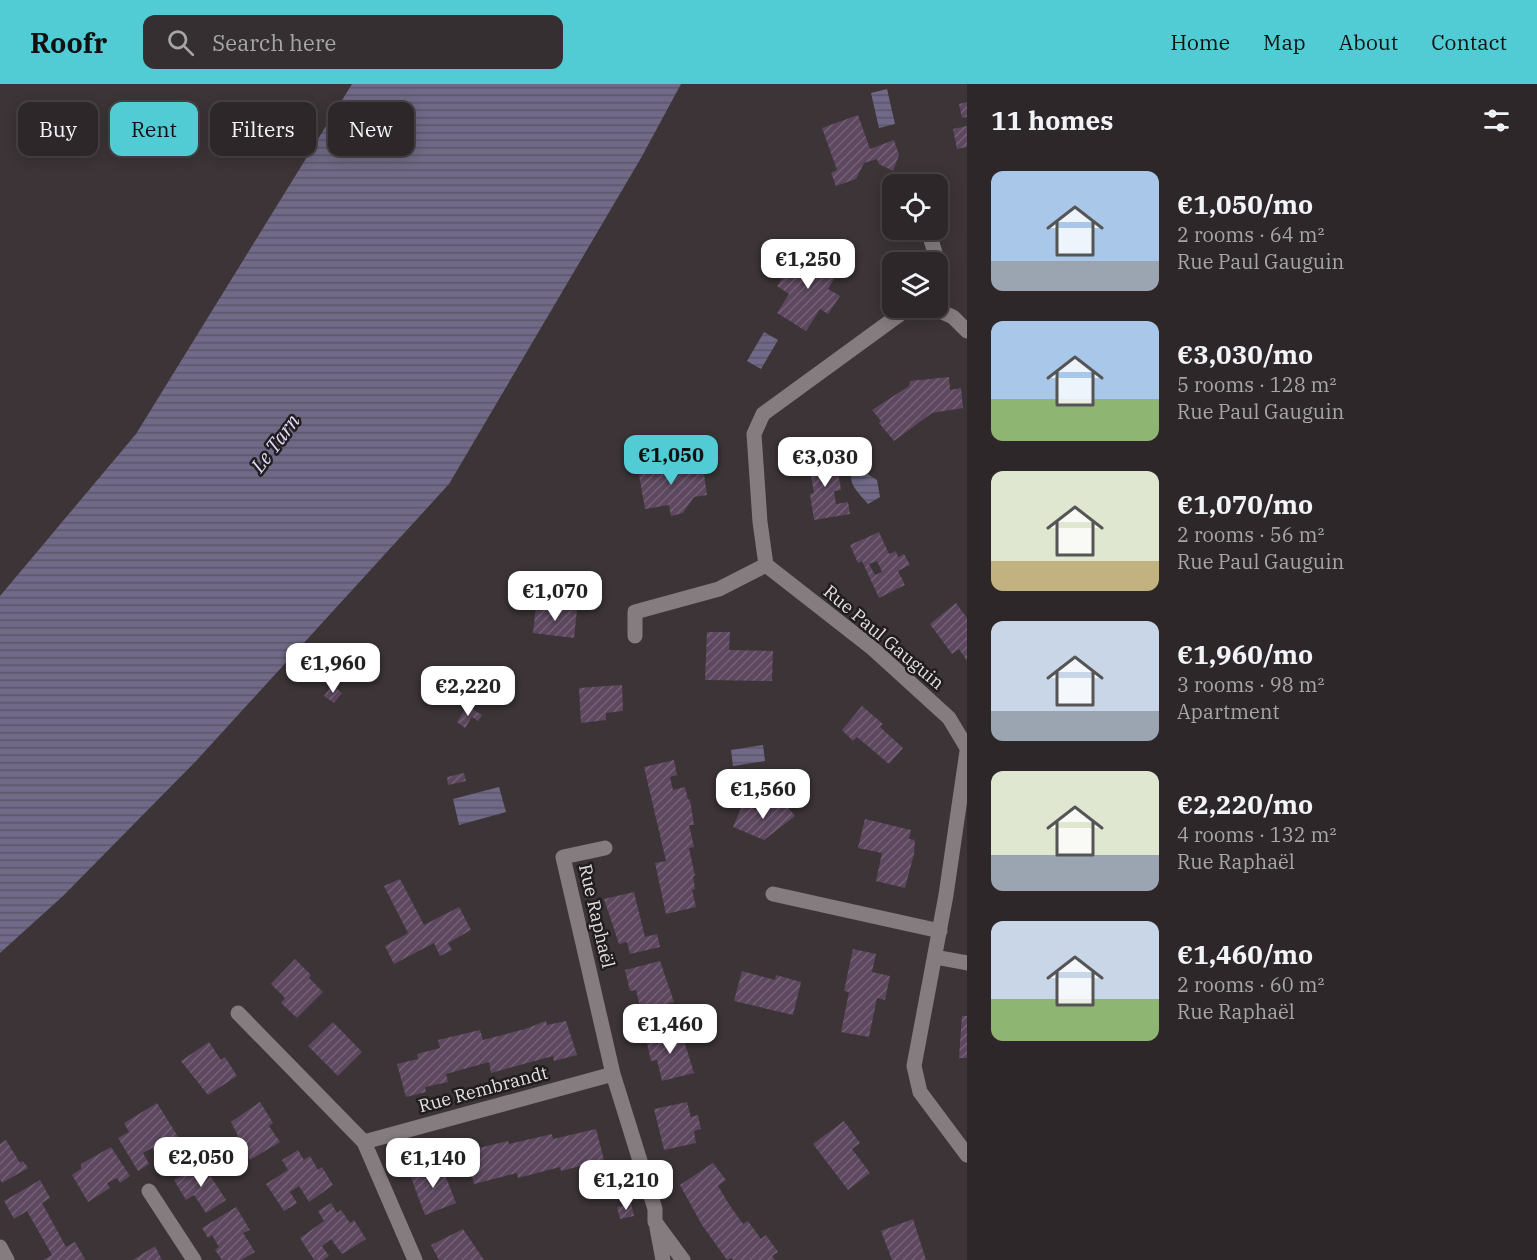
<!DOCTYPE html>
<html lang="en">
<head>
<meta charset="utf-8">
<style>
  :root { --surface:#2d2729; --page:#352f31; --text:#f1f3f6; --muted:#a7a5a8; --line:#484446; --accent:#51ccd4 }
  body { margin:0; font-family:"IBM Plex Serif",serif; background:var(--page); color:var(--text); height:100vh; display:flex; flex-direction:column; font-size:22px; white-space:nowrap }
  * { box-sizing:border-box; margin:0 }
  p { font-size:20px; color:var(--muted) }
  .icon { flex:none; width:33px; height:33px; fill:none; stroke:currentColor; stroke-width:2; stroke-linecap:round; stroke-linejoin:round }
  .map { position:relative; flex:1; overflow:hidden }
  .side { display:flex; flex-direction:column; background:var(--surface); width:570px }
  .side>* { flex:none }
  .top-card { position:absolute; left:18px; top:18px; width:570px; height:54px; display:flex; gap:12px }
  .fabs { position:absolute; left:882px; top:90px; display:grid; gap:12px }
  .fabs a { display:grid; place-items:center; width:66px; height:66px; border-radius:12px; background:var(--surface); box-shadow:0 3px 15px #0003,0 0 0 2px var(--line); font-size:30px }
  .price { position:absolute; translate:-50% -51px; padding:0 14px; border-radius:12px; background:#fff; color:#222; font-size:20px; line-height:39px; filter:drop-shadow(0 2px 3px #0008) }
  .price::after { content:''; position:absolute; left:50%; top:36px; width:18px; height:14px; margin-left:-9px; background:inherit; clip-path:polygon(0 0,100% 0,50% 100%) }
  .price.active { background:var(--accent); color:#111 }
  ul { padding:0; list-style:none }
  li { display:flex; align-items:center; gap:18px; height:150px; padding:0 24px }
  li span { display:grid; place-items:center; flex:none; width:168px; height:120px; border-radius:12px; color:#555 }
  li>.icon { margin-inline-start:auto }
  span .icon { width:72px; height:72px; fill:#fffc; stroke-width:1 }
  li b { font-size:26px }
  h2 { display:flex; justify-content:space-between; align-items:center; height:72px; padding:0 24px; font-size:26px }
  .pill { padding:0 21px; border-radius:12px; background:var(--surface); box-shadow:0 3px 15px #0003,0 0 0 2px var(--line); font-size:21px; line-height:54px }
  .pill.active { background:var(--accent); color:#111 }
  header { display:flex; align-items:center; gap:36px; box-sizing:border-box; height:84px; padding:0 30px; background:var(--accent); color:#111 }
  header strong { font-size:28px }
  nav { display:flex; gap:33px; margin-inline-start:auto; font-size:21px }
  .search { width:420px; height:54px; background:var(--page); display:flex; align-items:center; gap:15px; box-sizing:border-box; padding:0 21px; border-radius:12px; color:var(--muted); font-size:22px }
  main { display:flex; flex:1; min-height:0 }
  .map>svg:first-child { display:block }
  .water { fill:url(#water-rules) }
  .building { fill:url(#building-hatch); fill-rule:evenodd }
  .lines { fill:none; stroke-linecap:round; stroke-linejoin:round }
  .minor { stroke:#857c7f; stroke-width:15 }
  .labels { text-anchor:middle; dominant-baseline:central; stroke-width:5; stroke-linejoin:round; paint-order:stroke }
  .street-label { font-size:18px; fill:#e4dfe1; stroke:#211d1e }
  .water-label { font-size:20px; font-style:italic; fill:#e0dafb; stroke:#211d1e }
</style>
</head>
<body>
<header>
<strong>Roofr</strong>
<div class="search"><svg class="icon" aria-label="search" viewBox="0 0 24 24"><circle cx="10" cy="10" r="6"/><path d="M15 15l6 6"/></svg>Search here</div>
<nav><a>Home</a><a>Map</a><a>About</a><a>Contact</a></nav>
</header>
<main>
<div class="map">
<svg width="967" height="1176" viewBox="0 0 967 1176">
  <defs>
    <pattern id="water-rules" width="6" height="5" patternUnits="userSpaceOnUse" patternTransform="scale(1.5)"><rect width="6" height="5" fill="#706a88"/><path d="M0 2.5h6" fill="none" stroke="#5a5666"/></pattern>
    <pattern id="building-hatch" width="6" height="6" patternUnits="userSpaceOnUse" patternTransform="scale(1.5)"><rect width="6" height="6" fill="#5d485f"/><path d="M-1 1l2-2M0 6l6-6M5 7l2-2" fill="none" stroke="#746276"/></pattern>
  </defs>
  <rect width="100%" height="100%" fill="#3c3437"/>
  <path class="water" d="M352 0H681L641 74 449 400 196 677 63 812 0 869V512L136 350Z
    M887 5 895 40 879 44 871 9Z
    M764 248 778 256 761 285 747 277Z
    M860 382 869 391 877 396 880 413 868 420C858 408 846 399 853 383Z
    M763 661 765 677 733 682 731 666Z
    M499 703 506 728 459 741 453 715Z"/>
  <path class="building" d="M967 18V33L962 34 959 20Z
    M858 31 870 65 894 56 899 71 893 87 879 80 877 75 864 79 856 95 836 102 831 89 837 86 822 44Z
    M967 42V63L957 65 953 45Z
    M816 168 841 184 828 205 840 212 828 230 820 225 806 247 777 229 789 210 777 202 795 175 806 182Z
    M949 293 950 306 961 304 963 324 932 329 894 357 879 339 881 337 872 326 909 302 910 297Z
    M655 370 672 383 679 382 680 387 703 383 707 411 694 413 683 429 671 432 669 421 645 425 639 391Z
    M829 370 831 383 837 382 841 406 834 407 836 420 848 418 850 430 814 436 810 410 814 409 810 386 803 387 801 375Z
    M879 448 889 470 896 467 898 473 904 470 910 481 898 487 905 501 879 514 862 477 858 479 850 461ZM877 477 882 488 875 491 869 480Z
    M956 519 967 534V577L959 565 952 570 930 540Z
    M536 522 577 526 574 554 533 549Z
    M707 548H730L729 566 773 567 772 597 705 596Z
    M332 601 342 609 334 619 324 612Z
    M622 601 623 627 606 629V636L581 639 579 604Z
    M467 622 482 631 478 637 472 633 465 644 457 638Z
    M862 622 883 640 880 643 903 664 889 680 857 653 853 657 842 646Z
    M674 676 677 691 670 693 673 706 685 703 688 716 690 715 694 741H689L694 763 689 764 695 792H693L695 805 692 806 696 823 666 830 655 779 666 777 644 683Z
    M464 689 466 697 448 701 447 693Z
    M780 714 795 732 764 756 733 743 743 720 762 728Z
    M865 735 911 746 909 755 915 756 914 770 905 804 876 797 882 769 858 764Z
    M400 795 424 841 459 823 471 846 448 859 452 866 440 872 434 859 394 880 385 862 408 849 384 802Z
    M634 808 645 853 657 850 660 863 630 870 627 858 619 860 604 815Z
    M853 865 876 870 872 888 890 892 885 916 877 914 869 953 841 948 849 908 844 907Z
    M295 875 311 891 309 894 323 908 297 934 281 919 285 914 271 900Z
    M660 877 674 918 641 927 636 906 630 907 625 886Z
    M742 887 775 896 776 891 801 898 793 931 734 917Z
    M962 932H967V974H959Z
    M546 937 547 941 566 937 577 971 554 977 553 972 491 989 489 978 446 990 448 998 425 1003 426 1008 406 1013 397 980 418 975 417 970 440 964 438 956 480 946 483 956 525 945Z
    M333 938 362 968 338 992 308 962Z
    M681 947 694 989 662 997 657 976 651 977 646 955Z
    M209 958 221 976 225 973 237 992 208 1011 181 977Z
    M260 1018 273 1039 269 1042 280 1058 250 1076 231 1038Z
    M687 1018 691 1033 698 1031 701 1045 694 1047 696 1059 664 1066 654 1025Z
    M157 1019 180 1056 168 1064 166 1060 154 1067 152 1064 143 1069 149 1080 138 1087 118 1054 129 1048 124 1039Z
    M844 1037 860 1059 852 1065 870 1089 848 1106 813 1060Z
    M596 1045 604 1076 561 1087 560 1083 518 1094 517 1089 474 1100 466 1067 508 1057 509 1060 552 1050 553 1055Z
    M6 1056 20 1079 23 1077 28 1084 2 1099 0 1095V1060Z
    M111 1063 130 1092 120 1099 117 1094 107 1099 110 1104 88 1118 72 1091 81 1085V1080Z
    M298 1066 304 1076 310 1072 318 1086 322 1083 333 1101 309 1118 299 1102 290 1108 297 1119 284 1127 266 1100 288 1086 282 1076Z
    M202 1079 226 1116 206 1129 194 1111 186 1116 174 1096Z
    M713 1079 726 1096 718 1102 730 1122 743 1140 748 1137 761 1155 766 1151 778 1168 772 1172 775 1176H733L732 1174 727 1176 702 1141 680 1101Z
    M441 1080 456 1119 425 1131 410 1091Z
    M40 1096 50 1114 42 1119 66 1163 75 1158 85 1175 83 1176H43L52 1171 27 1127 14 1135 4 1117Z
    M331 1119 337 1129 341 1126 350 1139 354 1136 366 1155 342 1170 331 1155 322 1162 329 1172 323 1176H314L300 1154 324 1137 318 1127Z
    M631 1119 634 1132 620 1135 617 1123Z
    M236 1123 250 1146 243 1149 255 1168 241 1176H222L215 1166 219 1163 212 1151 208 1154 202 1144Z
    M913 1135 926 1176H892L881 1147Z
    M463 1145 484 1176H439L431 1161Z
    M155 1162 162 1176H133Z"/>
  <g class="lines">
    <path class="minor" d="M928 146 939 182 938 190
      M928 224 903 228 763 330 754 350 760 438 766 481 871 563 949 634 967 664
      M933 224 953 233 967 247
      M635 552V528L719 505 766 481
      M967 667 946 811 914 982 920 1008 967 1071
      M605 764 563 773 613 990 655 1125V1138L683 1176
      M773 810 940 847
      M935 873 967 879
      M238 929 364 1058 415 1176
      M364 1058 613 990
      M149 1107 194 1176
      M657 1144 663 1176
      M0 1163 7 1176"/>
  </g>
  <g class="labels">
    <g class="street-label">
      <text transform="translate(884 553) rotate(40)">Rue Paul Gauguin</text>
      <text transform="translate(597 832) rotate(77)">Rue Raphaël</text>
      <text transform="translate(483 1005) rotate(-15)">Rue Rembrandt</text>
    </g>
    <g class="water-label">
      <text transform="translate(275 359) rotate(-53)">Le Tarn</text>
    </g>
  </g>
</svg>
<div class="fabs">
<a><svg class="icon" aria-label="locate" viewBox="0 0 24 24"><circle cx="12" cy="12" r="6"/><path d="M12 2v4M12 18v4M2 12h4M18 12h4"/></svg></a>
<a><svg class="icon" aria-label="layers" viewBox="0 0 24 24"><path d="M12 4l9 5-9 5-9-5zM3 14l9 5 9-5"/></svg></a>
</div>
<b class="price" style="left:808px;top:206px">€1,250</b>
<b class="price active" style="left:671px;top:402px">€1,050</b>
<b class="price" style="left:825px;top:404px">€3,030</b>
<b class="price" style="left:555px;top:538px">€1,070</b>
<b class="price" style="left:333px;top:610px">€1,960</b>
<b class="price" style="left:468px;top:633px">€2,220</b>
<b class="price" style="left:763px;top:736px">€1,560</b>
<b class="price" style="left:670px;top:971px">€1,460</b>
<b class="price" style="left:201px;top:1104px">€2,050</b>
<b class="price" style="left:433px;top:1105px">€1,140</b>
<b class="price" style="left:626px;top:1127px">€1,210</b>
<div class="top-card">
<a class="pill">Buy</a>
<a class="pill active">Rent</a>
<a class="pill">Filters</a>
<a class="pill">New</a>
</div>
</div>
<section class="side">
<h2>11 homes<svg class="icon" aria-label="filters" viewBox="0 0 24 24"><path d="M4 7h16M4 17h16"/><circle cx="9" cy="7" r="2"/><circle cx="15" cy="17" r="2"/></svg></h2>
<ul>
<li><span style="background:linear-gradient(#a9c7e8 75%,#9aa5b1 0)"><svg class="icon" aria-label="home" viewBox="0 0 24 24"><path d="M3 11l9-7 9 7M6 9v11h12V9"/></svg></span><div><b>€1,050/mo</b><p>2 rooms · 64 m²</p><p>Rue Paul Gauguin</p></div></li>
<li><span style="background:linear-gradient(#a9c7e8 65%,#8fb573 0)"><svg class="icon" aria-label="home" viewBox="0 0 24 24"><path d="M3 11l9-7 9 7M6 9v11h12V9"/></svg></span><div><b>€3,030/mo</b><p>5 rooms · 128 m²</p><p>Rue Paul Gauguin</p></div></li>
<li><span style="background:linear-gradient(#dfe7d0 75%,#c2b280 0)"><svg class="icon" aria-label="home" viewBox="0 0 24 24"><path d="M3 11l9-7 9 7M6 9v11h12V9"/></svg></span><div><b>€1,070/mo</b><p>2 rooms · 56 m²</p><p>Rue Paul Gauguin</p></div></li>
<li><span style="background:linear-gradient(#c9d6e8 75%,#9aa5b1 0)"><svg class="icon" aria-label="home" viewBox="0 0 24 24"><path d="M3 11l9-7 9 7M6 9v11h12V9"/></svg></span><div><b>€1,960/mo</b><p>3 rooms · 98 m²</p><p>Apartment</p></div></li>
<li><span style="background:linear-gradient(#dfe7d0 70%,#9aa5b1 0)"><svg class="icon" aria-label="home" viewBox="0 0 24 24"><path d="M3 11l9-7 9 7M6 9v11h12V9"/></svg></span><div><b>€2,220/mo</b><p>4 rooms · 132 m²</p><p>Rue Raphaël</p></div></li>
<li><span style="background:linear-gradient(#c9d6e8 65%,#8fb573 0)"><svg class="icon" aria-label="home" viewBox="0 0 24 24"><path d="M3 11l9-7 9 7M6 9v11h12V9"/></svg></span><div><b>€1,460/mo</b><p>2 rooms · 60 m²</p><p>Rue Raphaël</p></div></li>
</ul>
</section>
</main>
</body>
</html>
